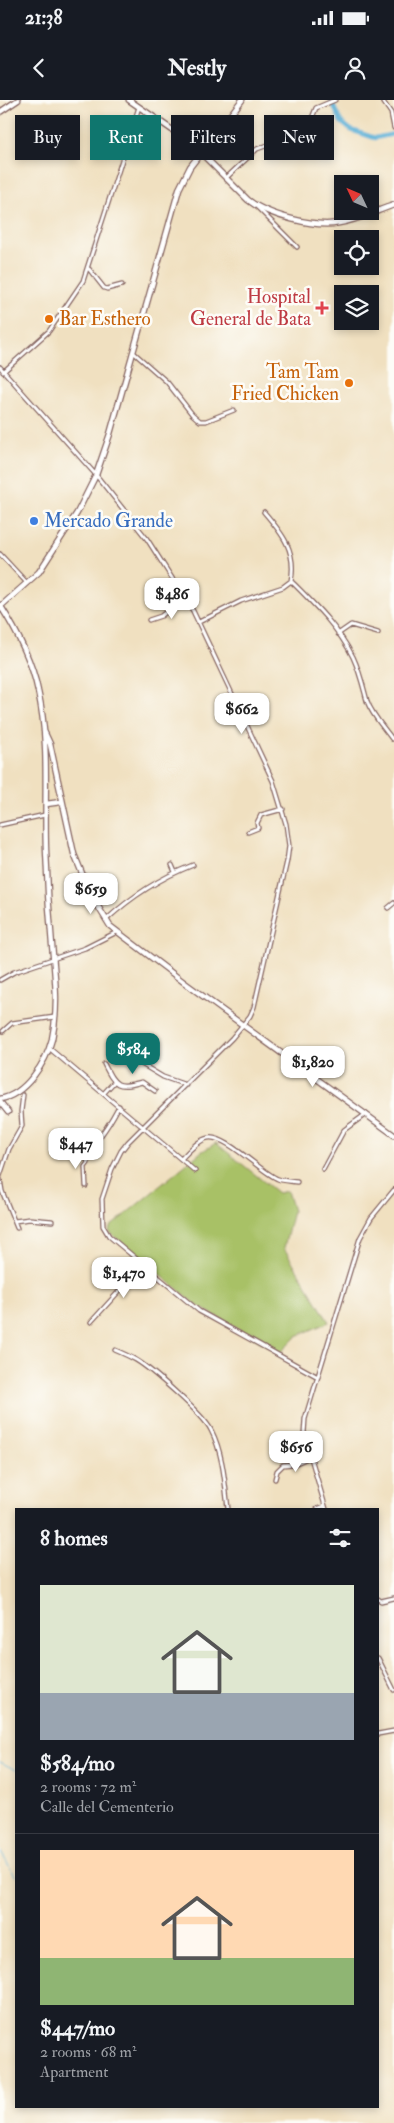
<!DOCTYPE html>
<html lang="en">
<head>
<meta charset="utf-8">
<style>
  :root { --surface:#171b24; --page:#20242c; --text:#f1f3f6; --muted:#9ea1a6; --line:#363941; --accent:#0f766e }
  body { margin:0; font-family:"IM FELL Double Pica",serif; background:var(--page); color:var(--text); height:100vh; display:flex; flex-direction:column; font-size:19px; white-space:nowrap }
  * { box-sizing:border-box; margin:0 }
  p { font-size:16px; color:var(--muted) }
  .icon { flex:none; width:28px; height:28px; fill:none; stroke:currentColor; stroke-width:2; stroke-linecap:round; stroke-linejoin:round }
  .map { position:relative; flex:1; overflow:hidden }
  .side { position:absolute; left:15px; top:1408px; width:364px; height:600px; display:flex; flex-direction:column; background:var(--surface); border-radius:0px; box-shadow:0 2px 8px #0003 }
  .side>* { flex:none }
  .hud { position:absolute; left:15px; top:15px; width:365px; height:45px; display:flex; gap:10px }
  .needle { width:32px; rotate:314deg }
  .buttons { position:absolute; left:334px; top:75px; display:grid; gap:10px }
  .buttons a { display:grid; place-items:center; width:45px; height:45px; border-radius:0px; background:var(--surface); box-shadow:0 2px 8px #0003; font-size:25px }
  .price { position:absolute; translate:-50% -42px; padding:0 11px; border-radius:10px; background:#fff; color:#222; font-size:16px; line-height:32px; filter:drop-shadow(0 1px 2px #0008) }
  .price::after { content:''; position:absolute; left:50%; top:30px; width:15px; height:11px; margin-left:-8px; background:inherit; clip-path:polygon(0 0,100% 0,50% 100%) }
  .price.selected { background:var(--accent); color:#fff }
  ul { padding:0; list-style:none }
  li { display:grid; align-content:center; gap:10px; height:265px; padding:0 25px }
  li+li { border-top:1px solid var(--line) }
  li span { display:grid; place-items:center; height:155px; border-radius:0px; color:#555 }
  li>.icon { margin-inline-start:auto }
  span .icon { width:90px; height:90px; fill:#fffc; stroke-width:1 }
  li b { font-size:21px }
  h2 { display:flex; justify-content:space-between; align-items:center; height:60px; padding:0 25px; font-size:21px }
  .chip { padding:0 18px; border-radius:0px; background:var(--surface); box-shadow:0 2px 8px #0003; font-size:18px; line-height:45px }
  .chip.selected { background:var(--accent); color:#fff }
  .status { display:flex; justify-content:space-between; align-items:center; height:35px; padding:0 25px; background:var(--surface); direction:ltr }
  .status svg { height:14px; fill:currentColor }
  header { display:flex; justify-content:space-between; align-items:center; height:65px; padding:0 25px; background:var(--surface); font-size:22px; font-weight:700 }
  .map>svg:first-child { display:block }
  .green { fill:#a8c166; stroke:#797048 }
  .lines { fill:none; stroke-linecap:round; stroke-linejoin:round }
  .stream { stroke:#58aed5; stroke-width:1 }
  .canal { stroke:#58aed5; stroke-width:4.5 }
  .street-casing { stroke:#84635f; stroke-width:5.5 }
  .secondary-casing { stroke:#84635f; stroke-width:7 }
  .street { stroke:#fff; stroke-width:3 }
  .secondary { stroke:#fff; stroke-width:4.5 }
  .health-dot { fill:#e0444e; stroke:#fdfcf7; stroke-width:2 }
  .food-dot { fill:#e8710a; stroke:#fdfcf7; stroke-width:2 }
  .shop-dot { fill:#3f7fe0; stroke:#fdfcf7; stroke-width:2 }
  .labels { text-anchor:middle; dominant-baseline:central; stroke-width:5; stroke-linejoin:round; paint-order:stroke }
  .health-label { font-size:19px; fill:#be3a42; stroke:#fdfcf7; text-anchor:end }
  .food-label { font-size:19px; fill:#c56008; stroke:#fdfcf7; text-anchor:start }
  .shop-label { font-size:19px; fill:#366cbe; stroke:#fdfcf7; text-anchor:start }
</style>
</head>
<body>
<div class="status"><b>21:38</b><svg viewBox="0 0 49 12"><path d="M0 12V9h3v3zM5 12V6h3v6zM10 12V3h3v9zM15 12V0h3v12zM26 1h20v11H26zM47 4h2v5h-2z"/></svg></div>
<header><svg class="icon" aria-label="back" viewBox="0 0 24 24"><path d="M15 5l-7 7 7 7"/></svg>Nestly<svg class="icon" aria-label="person" viewBox="0 0 24 24"><circle cx="12" cy="8" r="4"/><path d="M4 21q1-7 8-7t8 7"/></svg></header>
<div class="map">
<svg width="394" height="2023" viewBox="0 0 394 2023">
  <rect width="100%" height="100%" fill="#fdfcf7"/>
  <filter id="ink" filterUnits="userSpaceOnUse"><feTurbulence type="fractalNoise" baseFrequency=".02" numOctaves="2"/><feDisplacementMap in="SourceGraphic" scale="10" xChannelSelector="R" yChannelSelector="G"/><feConvolveMatrix kernelMatrix="1 2 1 2 8 2 1 2 1" color-interpolation-filters="sRGB"/></filter>
  <filter id="wash" filterUnits="userSpaceOnUse"><feTurbulence type="fractalNoise" baseFrequency=".0096" numOctaves="4" result="noise"/><feDisplacementMap in="SourceGraphic" scale="20" xChannelSelector="R" yChannelSelector="G"/><feGaussianBlur stdDeviation="1.12" result="paint"/><feColorMatrix in="noise" values="0 0 0 0 0 0 0 0 0 0 0 0 0 0 0 0 0 1.4 0 .05"/><feComposite in="paint" operator="in"/></filter>
  <g filter="url(#wash)">
    <rect width="100%" height="100%" fill="#f0e0c0"/>
    <path class="green" d="M216 1043 278 1093 287 1091 293 1111 284 1148 329 1222 297 1236 280 1253 198 1206 109 1132 110 1127 201 1052Z"/>
    <g class="lines">
      <path class="stream" d="M0 1662 16 1670
        M0 1751 16 1777"/>
      <path class="canal" d="M331 0 341 22 351 30 375 38 394 34"/>
    </g>
  </g>
  <g filter="url(#ink)">
    <g class="lines">
      <defs>
        <path id="street" d="M382 0 391 13 394 28
          M226 78 257 49 293 36 312 26V18L316 8 335 0
          M257 107 297 147
          M89 169 104 188 107 189 122 185
          M133 252 167 282 192 314 200 321H206L234 310
          M0 267 96 375 147 439 193 511 273 681 286 724 289 746 287 761 254 907 250 916 232 938 128 1042 121 1051 112 1069 102 1099 103 1126 109 1136 199 1211 318 1277
          M3 272 49 231 83 181 139 7
          M0 454 27 483
          M291 481C314 504 338 527 353 557 360 572 363 586 367 601 372 615 384 628 392 639
          M149 520 161 516 184 498
          M199 522 241 501 283 487 291 481C297 451 282 433 264 412
          M338 534 351 525 378 533
          M0 725 45 715
          M248 732 258 728 257 723 261 715 283 709
          M172 765 175 772
          M388 808 394 803
          M106 820C132 796 160 778 193 765
          M0 880 14 872 85 848 117 832
          M3 931 12 923 55 917
          M49 948 195 1071
          M104 964C115 986 117 989 142 982L155 991
          M143 965 163 977 186 985
          M104 993 114 982
          M57 1051C61 1052 67 1055 72 1055 92 1056 111 1021 119 1006
          M85 1052 88 1063 85 1067 86 1086
          M181 1059C188 1052 198 1040 208 1038 225 1034 262 1073 278 1079 283 1081 291 1081 297 1082
          M323 1069 344 1030 366 1014
          M0 1076 9 1049 22 1026 21 1011 23 995
          M0 1079 2 1091 17 1128
          M14 1121 30 1119 52 1121
          M91 1222 122 1188 140 1182 152 1173
          M115 1250C122 1253 129 1256 136 1260 151 1269 204 1315 211 1330 223 1353 225 1383 228 1409
          M275 1379 277 1371 283 1365 294 1364 310 1357
          M317 1409 325 1406
          M326 1409 304 1334 305 1319 360 1138 371 1118 394 1090
          M378 1499 381 1501 394 1498
          M378 1558 394 1590
          M378 1634 394 1631"/>
        <path id="secondary" d="M129 0 181 36 201 53 248 100C267 115 315 128 339 123 358 120 376 111 394 105
          M0 12 18 0
          M0 505C16 530 32 561 38 591 50 643 44 697 46 750 47 781 49 813 52 845 55 876 59 907 52 939 46 963 25 995 0 999
          M1 506 39 472 77 413 96 375 110 334 179 89 190 67 242 0
          M44 631 50 644 74 754 91 795 110 826 185 883 394 1035
          M46 704 61 702
          M0 1002 8 1012"/>
      </defs>
      <use href="#street" class="street-casing"/>
      <use href="#secondary" class="secondary-casing"/>
      <use href="#street" class="street"/>
      <use href="#secondary" class="secondary"/>
    </g>
  </g>
  <path class="health-dot" d="M319.5 200.5h5v5h5v5h-5v5h-5v-5h-5v-5h5z"/>
  <g class="food-dot">
    <circle cx="49" cy="219" r="5"/>
    <circle cx="349" cy="283" r="5"/>
  </g>
  <circle class="shop-dot" cx="34" cy="421" r="5"/>
  <g class="labels">
    <g class="health-label">
      <text x="311" y="197">Hospital<tspan x="311" dy="22">General de Bata</tspan></text>
    </g>
    <g class="food-label">
      <text x="59" y="219">Bar Esthero</text>
      <text x="339" y="272" text-anchor="end">Tam Tam<tspan x="339" dy="22">Fried Chicken</tspan></text>
    </g>
    <g class="shop-label">
      <text x="44" y="421">Mercado Grande</text>
    </g>
  </g>
</svg>
<div class="buttons">
<a><svg class="needle" viewBox="-14 -14 28 28"><path d="M0-13l5 13h-10z" fill="#e53935"/><path d="M0 13l5-13h-10z" fill="#9ea1a6"/></svg></a>
<a><svg class="icon" aria-label="locate" viewBox="0 0 24 24"><circle cx="12" cy="12" r="6"/><path d="M12 2v4M12 18v4M2 12h4M18 12h4"/></svg></a>
<a><svg class="icon" aria-label="layers" viewBox="0 0 24 24"><path d="M12 4l9 5-9 5-9-5zM3 14l9 5 9-5"/></svg></a>
</div>
<b class="price" style="left:172px;top:520px">$486</b>
<b class="price" style="left:242px;top:635px">$662</b>
<b class="price" style="left:91px;top:815px">$659</b>
<b class="price selected" style="left:133px;top:975px">$584</b>
<b class="price" style="left:313px;top:988px">$1,820</b>
<b class="price" style="left:76px;top:1070px">$447</b>
<b class="price" style="left:124px;top:1199px">$1,470</b>
<b class="price" style="left:296px;top:1373px">$656</b>
<div class="hud">
<a class="chip">Buy</a>
<a class="chip selected">Rent</a>
<a class="chip">Filters</a>
<a class="chip">New</a>
</div>
<section class="side">
<h2>8 homes<svg class="icon" aria-label="filters" viewBox="0 0 24 24"><path d="M4 7h16M4 17h16"/><circle cx="9" cy="7" r="2"/><circle cx="15" cy="17" r="2"/></svg></h2>
<ul>
<li><span style="background:linear-gradient(#dfe7d0 70%,#9aa5b1 0)"><svg class="icon" aria-label="home" viewBox="0 0 24 24"><path d="M3 11l9-7 9 7M6 9v11h12V9"/></svg></span><div><b>$584/mo</b><p>2 rooms · 72 m²</p><p>Calle del Cementerio</p></div></li>
<li><span style="background:linear-gradient(#ffd9b3 70%,#8fb573 0)"><svg class="icon" aria-label="home" viewBox="0 0 24 24"><path d="M3 11l9-7 9 7M6 9v11h12V9"/></svg></span><div><b>$447/mo</b><p>2 rooms · 68 m²</p><p>Apartment</p></div></li>
</ul>
</section>
</div>
</body>
</html>
